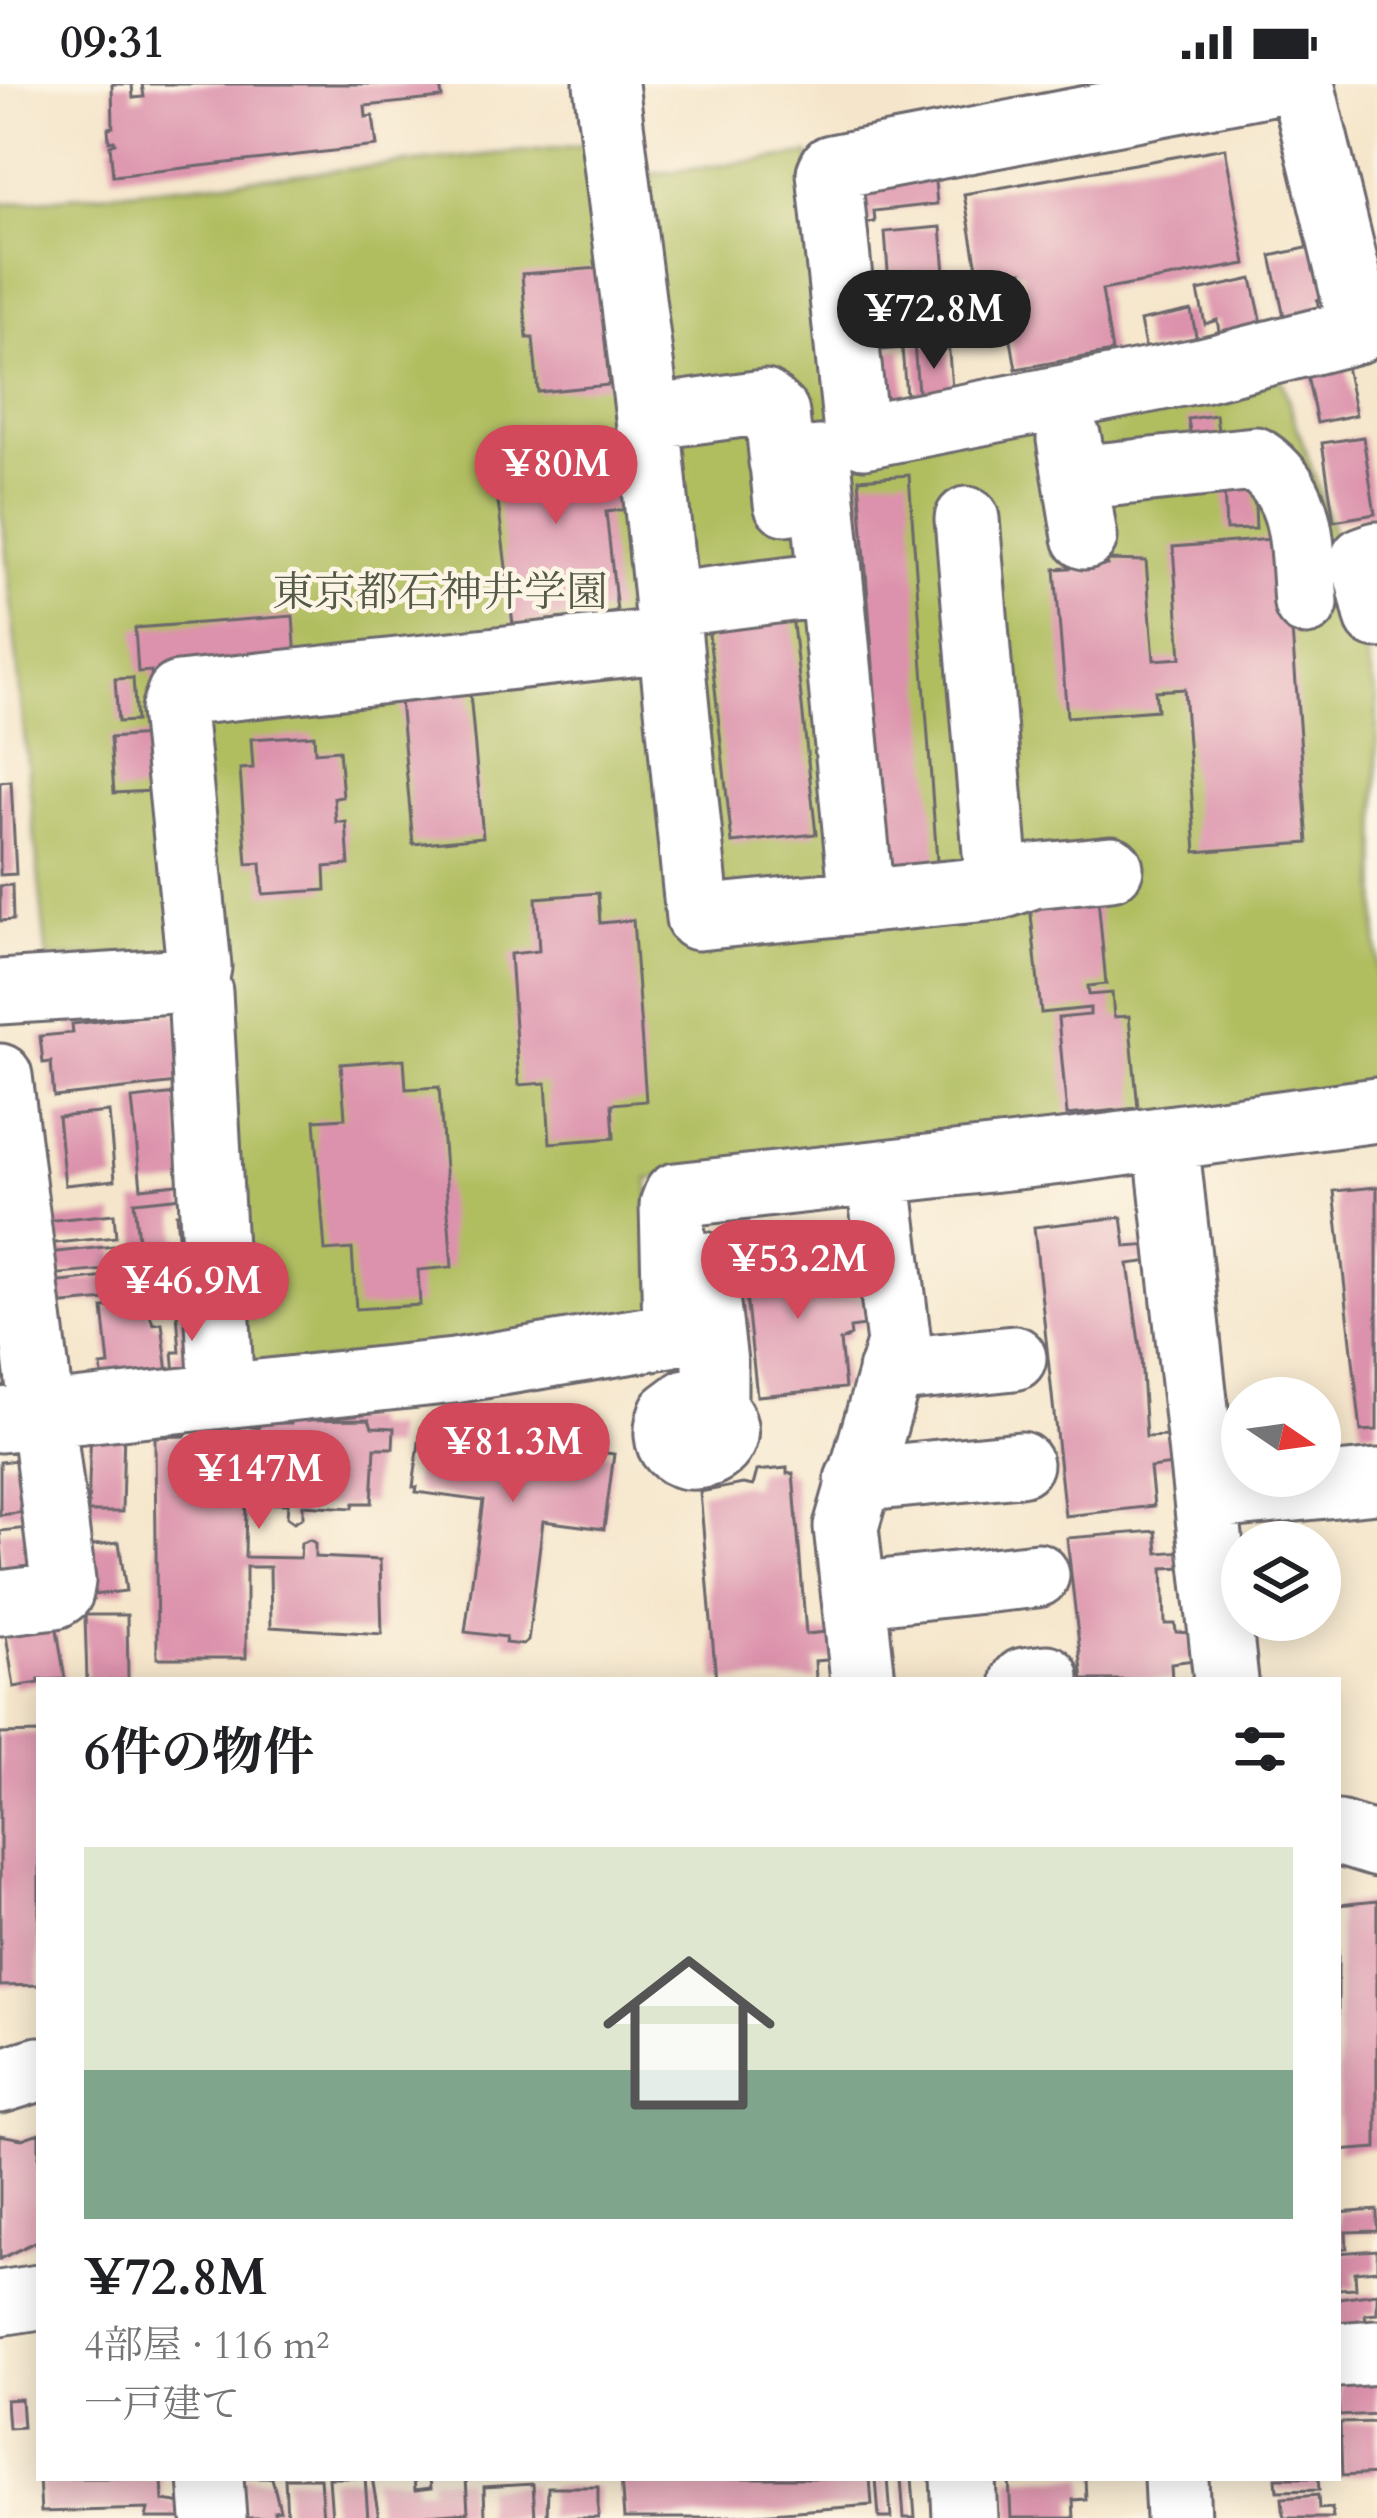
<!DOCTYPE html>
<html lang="ja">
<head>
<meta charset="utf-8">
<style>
  :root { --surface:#fff; --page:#f6f6f6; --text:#202124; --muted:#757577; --line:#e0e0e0; --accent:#d1495b }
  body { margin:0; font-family:Cardo,"Noto Serif JP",serif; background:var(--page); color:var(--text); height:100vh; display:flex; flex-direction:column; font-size:45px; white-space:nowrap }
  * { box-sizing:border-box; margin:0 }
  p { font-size:39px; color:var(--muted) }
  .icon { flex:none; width:66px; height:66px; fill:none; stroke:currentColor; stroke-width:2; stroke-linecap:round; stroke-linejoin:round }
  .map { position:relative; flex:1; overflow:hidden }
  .sheet { position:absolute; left:36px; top:1593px; width:1305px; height:804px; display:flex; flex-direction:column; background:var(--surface); border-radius:0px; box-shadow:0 6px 30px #0003 }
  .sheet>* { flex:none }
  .needle { width:78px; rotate:103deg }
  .buttons { position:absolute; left:1221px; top:1293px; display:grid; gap:24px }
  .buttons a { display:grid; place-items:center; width:120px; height:120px; border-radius:50%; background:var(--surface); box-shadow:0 6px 30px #0003; font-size:60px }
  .price { position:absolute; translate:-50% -102px; padding:0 27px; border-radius:42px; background:var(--accent); color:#fff; font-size:39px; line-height:78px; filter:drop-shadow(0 3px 6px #0008) }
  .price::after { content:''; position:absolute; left:50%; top:72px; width:36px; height:27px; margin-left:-18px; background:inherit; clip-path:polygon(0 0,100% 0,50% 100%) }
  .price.active { background:#222; color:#fff }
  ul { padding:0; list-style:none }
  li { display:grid; align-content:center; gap:24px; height:636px; padding:0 48px }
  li+li { border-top:3px solid var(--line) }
  li span { display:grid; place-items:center; height:372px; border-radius:0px; color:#555 }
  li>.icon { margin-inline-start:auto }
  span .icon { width:216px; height:216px; fill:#fffc; stroke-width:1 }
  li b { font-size:51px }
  h2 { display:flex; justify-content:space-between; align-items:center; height:144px; padding:0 48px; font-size:51px }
  .status { display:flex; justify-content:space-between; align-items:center; height:84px; padding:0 60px; background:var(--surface); direction:ltr }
  .status svg { height:33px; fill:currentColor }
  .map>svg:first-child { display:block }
  .green { fill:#b1be60; stroke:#6a704e; stroke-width:3 }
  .building { fill:#dc92ac }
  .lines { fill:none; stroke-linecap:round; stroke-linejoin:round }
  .minor-casing { stroke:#6c676d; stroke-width:69 }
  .minor { stroke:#fff; stroke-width:63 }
  .labels { text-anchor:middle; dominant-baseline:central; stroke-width:9; stroke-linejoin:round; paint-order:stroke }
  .park-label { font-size:42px; fill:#545948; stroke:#fcf5e5 }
</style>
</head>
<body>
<div class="status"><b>09:31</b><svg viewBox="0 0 49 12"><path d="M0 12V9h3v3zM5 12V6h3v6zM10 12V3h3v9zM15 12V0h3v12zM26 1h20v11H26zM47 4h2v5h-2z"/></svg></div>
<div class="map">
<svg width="1377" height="2434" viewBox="0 0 1377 2434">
  <rect width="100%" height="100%" fill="#fcf5e5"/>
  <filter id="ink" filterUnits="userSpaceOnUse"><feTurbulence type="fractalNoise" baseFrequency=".00833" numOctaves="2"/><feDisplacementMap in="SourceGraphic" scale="24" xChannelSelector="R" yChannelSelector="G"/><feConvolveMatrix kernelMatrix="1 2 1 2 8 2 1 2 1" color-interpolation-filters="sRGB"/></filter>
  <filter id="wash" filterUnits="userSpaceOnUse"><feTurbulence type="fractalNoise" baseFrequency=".004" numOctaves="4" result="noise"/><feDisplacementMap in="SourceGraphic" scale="48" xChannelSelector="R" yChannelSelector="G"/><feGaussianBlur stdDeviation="2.7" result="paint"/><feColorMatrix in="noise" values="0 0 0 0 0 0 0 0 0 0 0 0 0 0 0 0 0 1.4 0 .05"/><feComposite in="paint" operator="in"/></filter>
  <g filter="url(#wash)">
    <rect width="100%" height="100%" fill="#f5e6cb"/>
    <path class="green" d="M626 57 631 93 809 70 846 375 1278 286 1339 466 1377 615V1004L1055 1052 648 1095 658 1229 236 1290 208 869 47 875 0 409V120Z"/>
    <g id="blocks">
      <path class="building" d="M112 0H132L133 14 144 13 142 0H440L442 14 365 22 366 33 373 32 377 62 113 92 110 61 115 59 114 56 109 57 108 44 113 43Z
        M1225 64 1246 180 1102 206 1112 268 1016 285 1004 215 1026 211 1022 187 979 195 964 110Z
        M934 87 937 120 874 127 875 138 858 140 854 106Z
        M941 143 949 234 880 239 878 214 890 213 885 148Z
        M1319 161 1331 213 1317 216 1322 238 1287 246 1271 172Z
        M599 184 609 301 538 308 533 254H527L522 190Z
        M1252 195 1264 248 1221 258 1217 236 1205 240 1198 207Z
        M1191 226 1197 257 1146 268 1140 237Z
        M948 257 953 317 919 320 914 260Z
        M902 264 907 323 867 327 862 268Z
        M1343 268 1356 331 1317 339 1304 277Z
        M1216 331 1220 362 1193 366 1188 335Z
        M596 348 602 397 625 394 628 425 606 428 617 527 513 541 491 360Z
        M1363 353 1375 430 1334 437 1322 359Z
        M909 391 938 791 889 795 859 395Z
        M1254 402 1256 445 1226 446 1224 404Z
        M1285 454 1308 759 1196 768 1184 605 1155 607 1157 626 1067 633 1055 485 1107 481V476L1146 477 1154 576 1181 574 1173 463Z
        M791 522 816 750 732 759 707 532Z
        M293 532 296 576 152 598 151 587 138 588 135 544Z
        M133 594 136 637 118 638 115 595Z
        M469 598 483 753 413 760 399 605Z
        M149 651 152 707 114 709 110 654Z
        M314 651 315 668 339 666 343 713 334 714 336 738H346L349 781 325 783 326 806 263 810 261 779 247 780 240 685 253 684 251 655Z
        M11 697 16 790 0 791V698Z
        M12 801 13 836 0 837V802Z
        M598 809 600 839 633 836 646 1017 612 1020 614 1054 550 1059 546 999 519 1001 510 870 539 867 536 814Z
        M1098 814 1106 900 1088 902 1089 911 1112 909 1114 933 1129 932 1138 1024 1067 1031 1058 934 1090 931V924L1041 929 1030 821Z
        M178 928 186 998 54 1013 51 978 43 979 40 952 73 949 72 940Z
        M404 975 406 1005 439 1003 452 1183 418 1186 420 1221 356 1225 352 1165 325 1167 315 1036 345 1034 341 980Z
        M177 1010 186 1099 141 1104 132 1015Z
        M109 1028 115 1096 65 1101 58 1033Z
        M1377 1103V1346L1361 1347 1334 1107Z
        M183 1113 185 1129 176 1130 179 1161 139 1165 134 1118Z
        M114 1130 116 1153 46 1160 44 1137Z
        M1122 1133 1126 1163 1152 1161V1177L1128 1180 1141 1272 1146 1353 1168 1352 1173 1381 1150 1384 1154 1422 1065 1432 1034 1143Z
        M115 1162 118 1185 50 1191 47 1169Z
        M831 1165 837 1213H864L869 1224 863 1228 865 1242 850 1244 851 1252 840 1257 845 1304 757 1312 742 1175Z
        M194 1167 198 1207 155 1211 154 1197 141 1198 138 1173Z
        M125 1191 127 1214 54 1221 52 1199Z
        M204 1214 211 1298 176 1301 173 1268H180L176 1216Z
        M146 1219 153 1240 162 1239 168 1289 104 1308 101 1282 109 1281 103 1224Z
        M495 1322 558 1330 554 1362 614 1370 604 1445 543 1437 528 1557 523 1561 505 1559 506 1553 465 1548 483 1417 416 1408 417 1403H413L421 1344 491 1354Z
        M369 1335 372 1343 394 1344 393 1364H375L372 1419H354L353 1424 303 1421V1433L294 1438 287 1433 288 1420 246 1419 245 1473 300 1474 301 1459 310 1456 315 1459V1473L380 1476 382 1550 271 1543 270 1483H246V1574H157L155 1353 185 1352 189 1348 212 1344 239 1345V1341L258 1344 261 1339H291V1336Z
        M91 1343H124L122 1428H88Z
        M35 1374 41 1426 0 1431V1378Z
        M787 1384V1390L793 1389 806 1550 838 1547 840 1575 815 1577 816 1596H716L700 1408 743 1400 753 1402 757 1387Z
        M37 1443 47 1474 5 1509 0 1447Z
        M1156 1447 1158 1469 1184 1467V1483L1163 1484 1165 1540H1175L1176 1548 1191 1549 1194 1576 1171 1579 1172 1596H1083L1067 1454Z
        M119 1458 126 1507 84 1512 78 1463Z
        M85 1531H127L128 1596H87Z
        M55 1533 65 1595 39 1596V1599L14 1603 6 1551 12 1550 11 1539Z
        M39 1649V1901L0 1902V1650Z
        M1377 1817V2064L1338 2067V1821Z
        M39 2049V2156L0 2175V2051L22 2055Z
        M1377 2126V2147L1346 2148 1347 2164 1338 2165V2129Z
        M1377 2166V2186L1355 2188 1356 2204 1338 2205V2169Z
        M1377 2209V2229L1365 2230 1366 2236H1359L1360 2247 1338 2250V2214Z
        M1377 2278V2330L1339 2332 1338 2302Z
        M21 2315 23 2343 8 2344 6 2316Z
        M1377 2338V2390L1342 2392 1340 2339Z
        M39 2394H162L163 2417 196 2422 194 2434H146L148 2425 41 2428Z
        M246 2394H272L280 2426 274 2427 275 2434H245L241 2396Z
        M285 2394H320L323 2434H287Z
        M329 2394H365L368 2434H332Z
        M372 2394H414L415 2406 431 2404 430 2394H466L468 2428 379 2434Z
        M621 2394H870L872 2421 706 2434H624Z
        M876 2394H888L891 2434H879Z
        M901 2394H912L915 2434H904Z
        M1009 2394H1085L1086 2415 1073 2416 1074 2434H1011Z
        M1276 2394H1318L1319 2406 1277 2407Z
        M533 2400 535 2433 485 2434 484 2403Z
        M548 2403H598V2434H547Z
        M1318 2411 1319 2425 1332 2424 1333 2434H1284L1282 2414Z"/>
    </g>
  </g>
  <g filter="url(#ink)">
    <use href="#blocks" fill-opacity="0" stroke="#6c676d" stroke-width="3"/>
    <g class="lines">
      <defs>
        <path id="minor" d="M606 0 648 334 698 834 998 804 1033 792 1111 784
          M1265 0 832 83 829 89 856 348 864 352 1202 286 1357 247 1361 243 1302 0
          M648 334 764 318 777 330 786 419
          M1069 355 1085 453
          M781 378 819 374 862 817
          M1076 394 1255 375C1307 409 1301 462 1306 519
          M967 435 998 804
          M1377 470 1363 475 1377 532
          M666 521 831 500
          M196 899 199 883 173 626 179 610 669 556
          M0 908 188 896 196 899 200 908 222 1311
          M0 992 63 1497 61 1508 55 1512 0 1519
          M1166 1055 1226 1596
          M703 1180 715 1278V1324C760 1376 644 1400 671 1329L687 1317 707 1318 715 1324
          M890 1287 1014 1274
          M0 1336 454 1287 670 1251 675 1244 672 1121 676 1111 1070 1067 1377 1026
          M857 1396 1020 1380
          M1206 1414 1377 1397
          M854 1511 1037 1491
          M863 1596 846 1443 899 1259 878 1089
          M1024 1596 1047 1593
          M1338 1749 1377 1761
          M0 1997 39 1985
          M0 2219 39 2213
          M1338 2271 1377 2268
          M211 2394 214 2434
          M963 2394 965 2434
          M1176 2394 1178 2434"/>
      </defs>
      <use href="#minor" class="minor-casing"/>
      <use href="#minor" class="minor"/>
    </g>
  </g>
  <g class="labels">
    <g class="park-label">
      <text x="440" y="508">東京都石神井学園</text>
    </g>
  </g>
</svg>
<div class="buttons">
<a><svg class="needle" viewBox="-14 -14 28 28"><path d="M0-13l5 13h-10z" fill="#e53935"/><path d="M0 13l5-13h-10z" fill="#757577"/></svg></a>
<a><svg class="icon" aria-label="layers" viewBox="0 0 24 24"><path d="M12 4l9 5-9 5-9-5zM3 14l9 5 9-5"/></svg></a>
</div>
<b class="price active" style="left:934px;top:288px">¥72.8M</b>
<b class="price" style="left:556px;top:443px">¥80M</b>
<b class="price" style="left:798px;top:1238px">¥53.2M</b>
<b class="price" style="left:192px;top:1260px">¥46.9M</b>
<b class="price" style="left:513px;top:1421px">¥81.3M</b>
<b class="price" style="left:259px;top:1448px">¥147M</b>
<section class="sheet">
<h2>6件の物件<svg class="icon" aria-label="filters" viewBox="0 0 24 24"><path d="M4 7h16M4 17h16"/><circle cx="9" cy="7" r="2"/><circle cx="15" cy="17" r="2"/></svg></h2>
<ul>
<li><span style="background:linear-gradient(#dfe7d0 60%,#7fa58c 0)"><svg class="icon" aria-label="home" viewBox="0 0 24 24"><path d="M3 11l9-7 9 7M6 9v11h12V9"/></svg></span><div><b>¥72.8M</b><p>4部屋 · 116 m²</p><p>一戸建て</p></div></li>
</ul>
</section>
</div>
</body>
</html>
